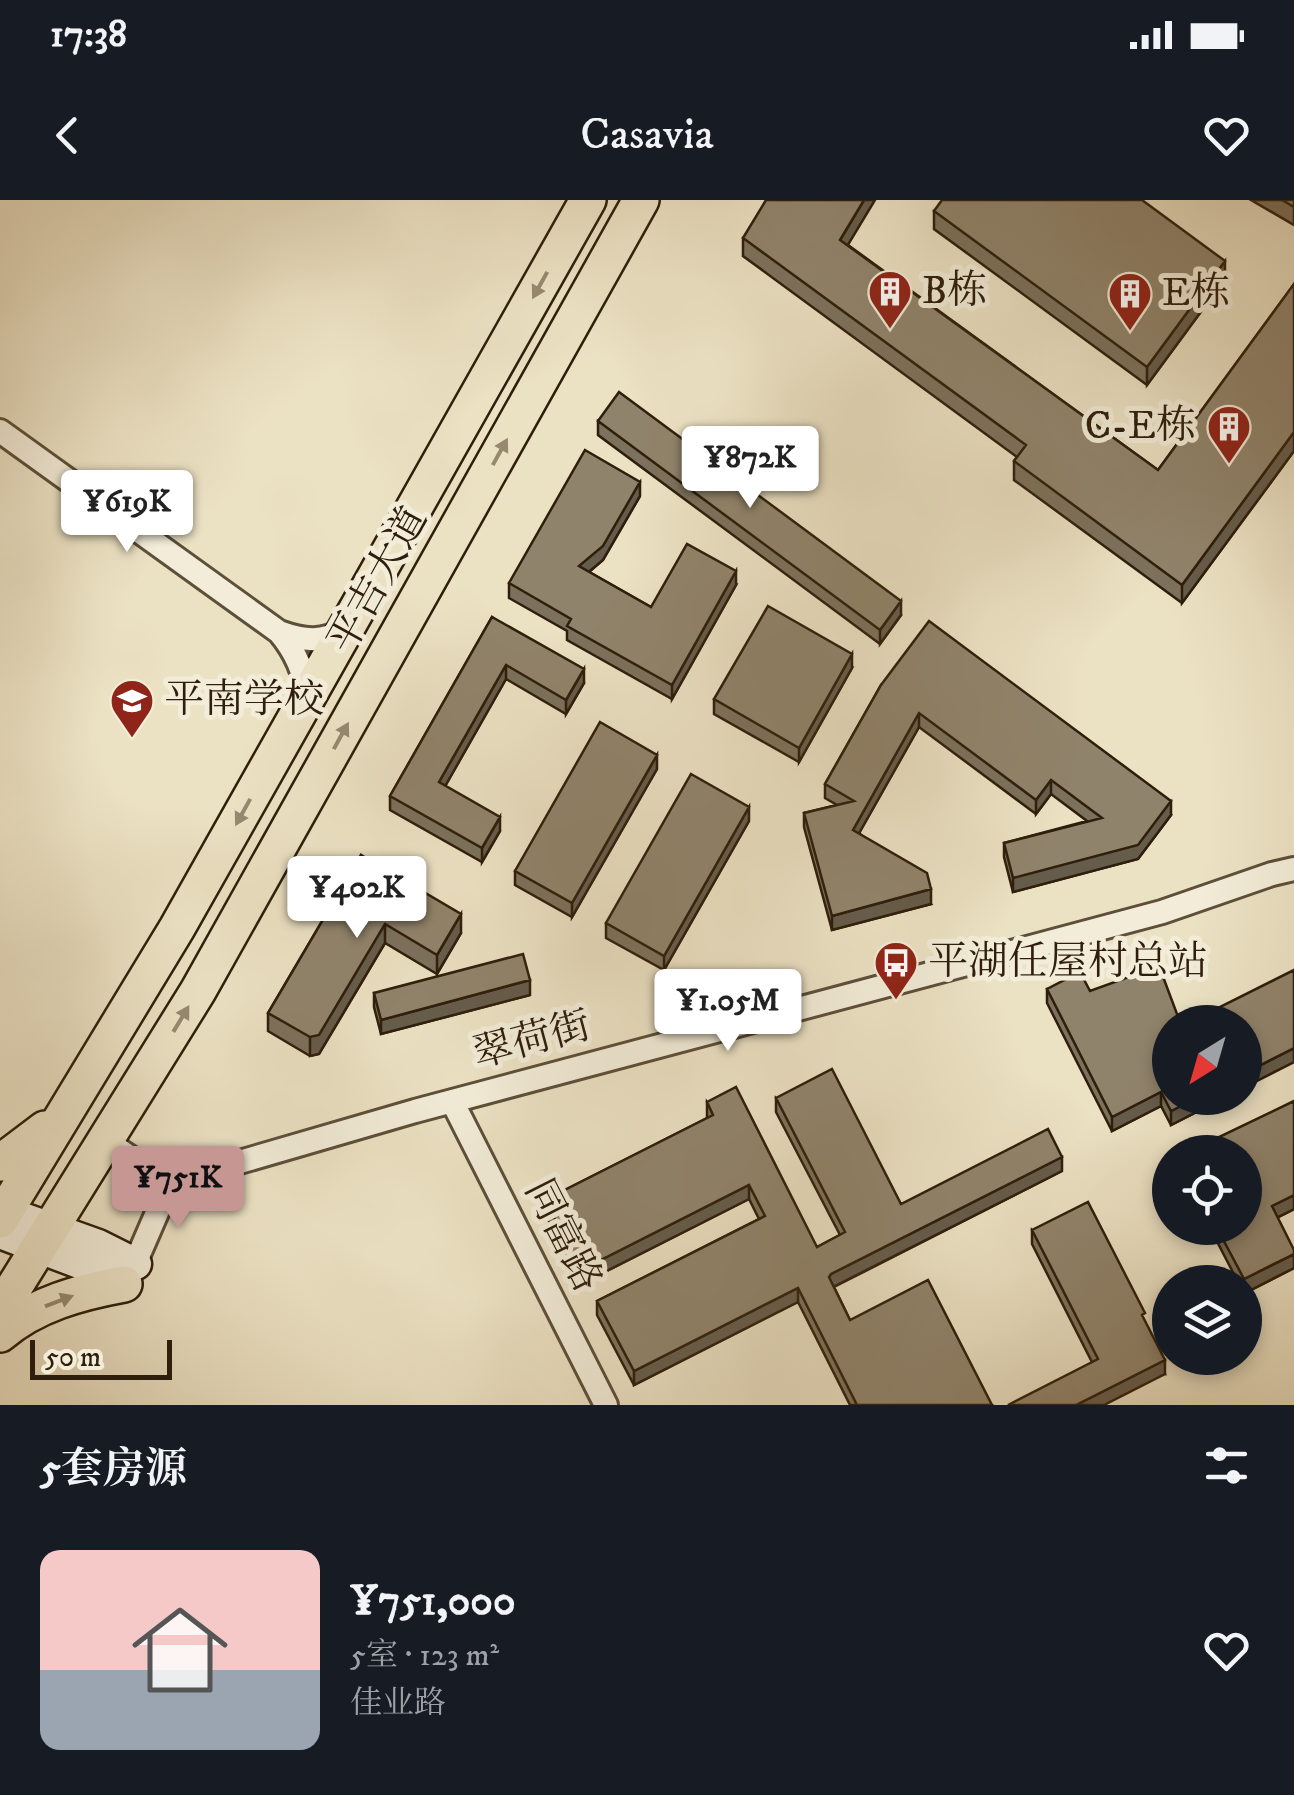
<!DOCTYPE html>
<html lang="zh">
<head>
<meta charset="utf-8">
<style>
  :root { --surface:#171b24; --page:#242831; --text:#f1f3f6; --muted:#9ea1a6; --accent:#c59692 }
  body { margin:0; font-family:"IM FELL DW Pica","Noto Serif SC",serif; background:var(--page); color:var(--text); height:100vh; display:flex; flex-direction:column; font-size:38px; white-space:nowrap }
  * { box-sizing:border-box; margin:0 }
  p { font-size:32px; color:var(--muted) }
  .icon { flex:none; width:55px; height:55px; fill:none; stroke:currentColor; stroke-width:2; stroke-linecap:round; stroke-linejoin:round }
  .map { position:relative; height:1205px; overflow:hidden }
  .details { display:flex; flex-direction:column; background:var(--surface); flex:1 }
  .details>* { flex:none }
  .needle { width:65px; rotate:217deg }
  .fabs { position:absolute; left:1152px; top:805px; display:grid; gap:20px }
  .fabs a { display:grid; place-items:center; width:110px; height:110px; border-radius:50%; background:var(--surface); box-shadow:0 5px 15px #0003; font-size:50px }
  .scale { position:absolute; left:30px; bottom:25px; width:142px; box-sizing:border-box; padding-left:10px; border:5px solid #2e1e0b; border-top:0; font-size:28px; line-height:35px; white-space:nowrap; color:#2e1e0b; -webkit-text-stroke:8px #f2ecd8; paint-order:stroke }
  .price { position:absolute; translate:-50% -85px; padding:0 22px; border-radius:10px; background:#fff; color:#222; font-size:32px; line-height:65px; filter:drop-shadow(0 2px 5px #0008) }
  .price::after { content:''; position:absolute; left:50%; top:60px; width:30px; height:22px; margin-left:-15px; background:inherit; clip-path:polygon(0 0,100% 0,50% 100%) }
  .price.current { background:var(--accent); color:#111 }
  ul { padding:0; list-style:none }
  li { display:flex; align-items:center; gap:30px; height:250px; padding:0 40px }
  li span { display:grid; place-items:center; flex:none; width:280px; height:200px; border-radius:20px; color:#555 }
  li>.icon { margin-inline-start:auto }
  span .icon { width:120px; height:120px; fill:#fffc; stroke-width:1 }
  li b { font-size:42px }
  h2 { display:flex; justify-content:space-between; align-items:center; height:120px; padding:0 40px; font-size:42px }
  .status { display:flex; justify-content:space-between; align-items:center; height:70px; padding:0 50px; background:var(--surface); direction:ltr }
  .status svg { height:28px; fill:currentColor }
  header { display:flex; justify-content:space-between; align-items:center; height:130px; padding:0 40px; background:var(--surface); font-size:45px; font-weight:600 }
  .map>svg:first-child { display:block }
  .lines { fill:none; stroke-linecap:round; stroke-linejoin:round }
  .street-casing { stroke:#5d4f39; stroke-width:28 }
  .secondary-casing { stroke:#2e1e0b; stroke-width:35 }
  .primary-casing { stroke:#2e1e0b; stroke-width:40 }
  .street { stroke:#f2ecd8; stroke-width:22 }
  .secondary { stroke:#f2ecd8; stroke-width:30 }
  .primary { stroke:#ebe1c3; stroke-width:35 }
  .wall { fill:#7c715c; stroke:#2e1e0b; stroke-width:2.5 }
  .shaded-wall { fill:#655c4b; stroke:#2e1e0b; stroke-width:2.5 }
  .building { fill:#90836b; stroke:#2e1e0b; stroke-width:2.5 }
  .oneway { fill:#968970 }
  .labels { text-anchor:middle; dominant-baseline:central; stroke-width:10; stroke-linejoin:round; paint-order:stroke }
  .poi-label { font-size:40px; fill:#2e1e0b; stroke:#f2ecd8; text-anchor:start }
  .street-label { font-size:40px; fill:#2e1e0b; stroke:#f2ecd8 }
</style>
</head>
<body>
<div class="status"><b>17:38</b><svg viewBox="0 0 49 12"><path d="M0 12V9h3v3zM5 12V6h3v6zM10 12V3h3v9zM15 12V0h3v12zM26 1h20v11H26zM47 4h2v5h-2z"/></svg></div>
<header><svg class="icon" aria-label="back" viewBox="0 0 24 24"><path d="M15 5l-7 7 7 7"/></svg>Casavia<svg class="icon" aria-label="heart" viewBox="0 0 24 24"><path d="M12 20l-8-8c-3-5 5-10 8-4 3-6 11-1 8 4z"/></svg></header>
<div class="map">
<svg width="1294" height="1205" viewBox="0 0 1294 1205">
  <rect width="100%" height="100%" fill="#ebe1c3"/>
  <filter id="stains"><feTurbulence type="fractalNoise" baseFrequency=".002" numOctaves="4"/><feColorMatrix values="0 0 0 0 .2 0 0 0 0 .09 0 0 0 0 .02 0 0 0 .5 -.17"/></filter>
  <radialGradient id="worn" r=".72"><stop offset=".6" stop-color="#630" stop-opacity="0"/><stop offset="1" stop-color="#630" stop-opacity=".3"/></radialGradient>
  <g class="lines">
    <defs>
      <path id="street" d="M0 231 279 432C295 451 305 472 307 497
        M279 432C304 441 323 443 346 429
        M452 901 606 1205
        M106 941C132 958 155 979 188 977L415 911 1162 712 1272 674 1294 669
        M130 1075 172 978"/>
      <path id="secondary" d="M0 1010 98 1045 136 1064
        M0 1033 87 1066 124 1084"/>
      <path id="primary" d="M0 963 45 929
        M0 1020 177 728 588 0
        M0 1110 198 791 641 0
        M0 1134C35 1104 80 1092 124 1084"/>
    </defs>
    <use href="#street" class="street-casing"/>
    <use href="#secondary" class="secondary-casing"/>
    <use href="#primary" class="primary-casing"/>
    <use href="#street" class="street"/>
    <use href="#secondary" class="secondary"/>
    <use href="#primary" class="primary"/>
  </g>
  <path class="wall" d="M1251 0H1294V25Z
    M934 11 1225 79 1147 185 934 29Z
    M743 38 848 45 1158 270 1294 84V251L1182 403 1014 280V261L1017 257 743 56Z
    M598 221 901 415 880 444 598 235Z
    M640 296 603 360 589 372 651 407 736 385 672 499 567 440V431L509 398V383Z
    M492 417 584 483 566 514 506 479 445 586 500 631 482 662 390 610V596Z
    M852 468 799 562 714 514V499Z
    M881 485 1171 615 1138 659 1013 692 1004 657V643L1087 621 1051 594 1036 614 919 527 859 633 931 704 832 730 804 627V613L837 605 825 598V584Z
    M657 569 572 717 515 685V671Z
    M749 621 664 770 606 738V723Z
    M361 655 461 733 437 774 385 743 319 854 310 856 268 831V813Z
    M1047 789 1090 791 1180 822 1224 898 1171 925 1161 906 1112 931 1047 803Z
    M374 793 530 795 381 834 374 807Z
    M776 898 901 1004 1062 971 834 1087 850 1120 992 1205H850L798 1102 634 1185 597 1115V1101L759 1019 749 999 581 1084 545 1014V1000L707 918V902L817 1047 840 1035 776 912Z
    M1294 1009 1277 1018 1294 1068 1245 1093V1082H1238L1210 1028H1245Z
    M1032 1030 1145 1122 1165 1174 1092 1162 1032 1044Z"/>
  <path class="shaded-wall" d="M864 0H875L840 58V40Z
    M1225 61V79L1147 185V167Z
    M1294 232V251L1182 403V385Z
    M640 282V296L603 360 579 380V366Z
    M736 371V385L672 499V485Z
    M901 401V415L880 444V430Z
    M852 454V468L799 562V548Z
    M506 465V479L439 597V582Z
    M584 469V483L566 514V500Z
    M919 513V527L853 644V630Z
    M657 555V569L572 717V703Z
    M1051 580V594L1036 614V600Z
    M1171 601V615L1138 659 1013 692V678Z
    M749 607V621L664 770V756Z
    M500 617V631L482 662V648Z
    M931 689V704L832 730V716Z
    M461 714V733L437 774V755Z
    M385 724V743L319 854 310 856V837Z
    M530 780V795L381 834V820Z
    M1294 848V862L1245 887V873Z
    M1161 892V906L1112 931V917Z
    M1197 898H1224L1171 925V911Z
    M1062 957V971L831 1088 829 1077 831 1074Z
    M749 985V999L581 1084V1070Z
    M1294 995V1009L1272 1020V1006Z
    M1294 1054V1068L1245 1093 1244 1079Z
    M798 1088V1102L634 1185V1171Z
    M1165 1160V1174L1104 1205H1076Z"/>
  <path class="building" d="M766 0H864L840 40 1158 270 1294 84V232L1182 385 1014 261 1026 245 743 38Z
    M942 0H1142L1225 61 1147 167 934 11Z
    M1282 0H1294V7Z
    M619 192 901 401 880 430 598 221Z
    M585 250 640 282 603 346 579 366 651 407 687 344 736 371 672 485 567 426 571 419 509 383Z
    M768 406 852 454 799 548 714 499Z
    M492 417 584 469 566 500 506 465 439 582 500 617 482 648 390 596Z
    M929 421 1171 601 1138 645 1013 678 1004 643 1102 618 1051 580 1036 600 919 513 853 630 927 673 931 689 832 716 804 613 854 601 825 584 881 485Z
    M600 522 657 555 572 703 515 671Z
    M691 574 749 607 664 756 606 723Z
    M361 655 461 714 437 755 385 724 319 835 310 837 268 813Z
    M523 754 530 780 381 820 374 793Z
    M1159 766 1180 822H1170V898H1197L1171 911 1161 892 1112 917 1047 789 1080 772 1090 791Z
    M1294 770V848L1245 873V822H1190Z
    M832 869 901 1004 1048 929 1062 957 831 1074 829 1077 850 1120 928 1080 992 1205H857L798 1088 634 1171 597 1101 765 1016 749 985 581 1070 545 1000 713 915 707 902 736 887 817 1047 845 1032 776 898Z
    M1294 901V995L1272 1006 1294 1050V1054L1244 1079 1217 1028H1245V952H1188Z
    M1088 1002 1145 1113 1142 1115 1165 1160 1076 1205H1008L1098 1159 1032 1030Z"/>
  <defs><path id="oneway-solid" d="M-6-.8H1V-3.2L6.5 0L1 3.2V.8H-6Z" transform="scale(2.5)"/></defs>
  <g class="oneway">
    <use href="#oneway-solid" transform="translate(540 85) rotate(119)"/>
    <use href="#oneway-solid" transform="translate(500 252) rotate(-61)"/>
    <use href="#oneway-solid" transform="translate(341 536) rotate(-61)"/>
    <use href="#oneway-solid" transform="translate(243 612) rotate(119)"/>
    <use href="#oneway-solid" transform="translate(181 819) rotate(-59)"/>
    <use href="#oneway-solid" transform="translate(59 1101) rotate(-21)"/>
  </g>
  <defs>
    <symbol id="building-pin" viewBox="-11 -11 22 30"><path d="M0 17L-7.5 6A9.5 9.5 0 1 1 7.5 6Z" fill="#8f2418" stroke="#f2ecd8"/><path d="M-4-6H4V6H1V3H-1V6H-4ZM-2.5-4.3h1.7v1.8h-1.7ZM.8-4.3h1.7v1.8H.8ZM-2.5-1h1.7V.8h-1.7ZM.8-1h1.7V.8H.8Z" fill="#fff"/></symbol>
    <symbol id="school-pin" viewBox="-11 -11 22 30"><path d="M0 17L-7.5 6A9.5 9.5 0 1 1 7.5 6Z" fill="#8f2418" stroke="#f2ecd8"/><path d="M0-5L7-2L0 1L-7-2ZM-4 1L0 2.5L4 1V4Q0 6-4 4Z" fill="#fff"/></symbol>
    <symbol id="bus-pin" viewBox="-11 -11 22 30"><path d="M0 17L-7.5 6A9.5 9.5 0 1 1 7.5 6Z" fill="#8f2418" stroke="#f2ecd8"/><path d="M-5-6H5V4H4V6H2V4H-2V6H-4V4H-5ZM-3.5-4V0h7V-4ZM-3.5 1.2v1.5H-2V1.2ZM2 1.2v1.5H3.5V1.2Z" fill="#fff"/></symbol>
  </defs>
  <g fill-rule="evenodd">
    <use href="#building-pin" x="865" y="67" width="50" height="68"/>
    <use href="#building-pin" x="1105" y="69" width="50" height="68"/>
    <use href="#building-pin" x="1204" y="202" width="50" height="68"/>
    <use href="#school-pin" x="107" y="476" width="50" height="68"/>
    <use href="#bus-pin" x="871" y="738" width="50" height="68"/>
  </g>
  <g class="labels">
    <g class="poi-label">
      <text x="922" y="92">B栋</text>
      <text x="1162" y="94">E栋</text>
      <text x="1196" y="227" text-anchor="end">C-E栋</text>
      <text x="164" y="501">平南学校</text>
      <text x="928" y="763">平湖任屋村总站</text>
    </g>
    <g class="street-label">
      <text transform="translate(379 381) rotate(-61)">平吉大道</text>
      <text transform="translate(532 841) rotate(-15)">翠荷街</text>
      <text transform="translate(562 1036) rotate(63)">同富路</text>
    </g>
  </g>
  <rect width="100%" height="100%" filter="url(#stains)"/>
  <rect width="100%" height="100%" fill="url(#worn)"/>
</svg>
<div class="fabs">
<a><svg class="needle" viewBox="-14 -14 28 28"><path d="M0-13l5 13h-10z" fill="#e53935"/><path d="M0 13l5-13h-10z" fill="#9ea1a6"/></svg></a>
<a><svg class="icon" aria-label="locate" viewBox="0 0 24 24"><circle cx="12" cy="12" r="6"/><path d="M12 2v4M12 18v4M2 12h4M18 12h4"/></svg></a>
<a><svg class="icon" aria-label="layers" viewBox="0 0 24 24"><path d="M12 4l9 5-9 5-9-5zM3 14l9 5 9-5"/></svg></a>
</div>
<div class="scale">50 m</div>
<b class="price" style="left:750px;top:311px">¥872K</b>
<b class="price" style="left:127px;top:355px">¥619K</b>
<b class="price" style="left:357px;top:741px">¥402K</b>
<b class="price" style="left:728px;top:854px">¥1.05M</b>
<b class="price current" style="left:178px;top:1031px">¥751K</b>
</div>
<section class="details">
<h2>5套房源<svg class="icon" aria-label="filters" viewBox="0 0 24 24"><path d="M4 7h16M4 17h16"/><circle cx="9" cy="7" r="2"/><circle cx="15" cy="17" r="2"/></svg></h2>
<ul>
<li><span style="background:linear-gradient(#f6c9c9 60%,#9aa5b1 0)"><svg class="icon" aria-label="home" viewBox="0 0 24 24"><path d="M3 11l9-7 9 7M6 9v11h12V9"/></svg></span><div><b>¥751,000</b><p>5室 · 123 m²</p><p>佳业路</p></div><svg class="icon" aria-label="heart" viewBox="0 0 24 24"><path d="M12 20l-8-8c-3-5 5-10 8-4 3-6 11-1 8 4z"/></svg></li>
</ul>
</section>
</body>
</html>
